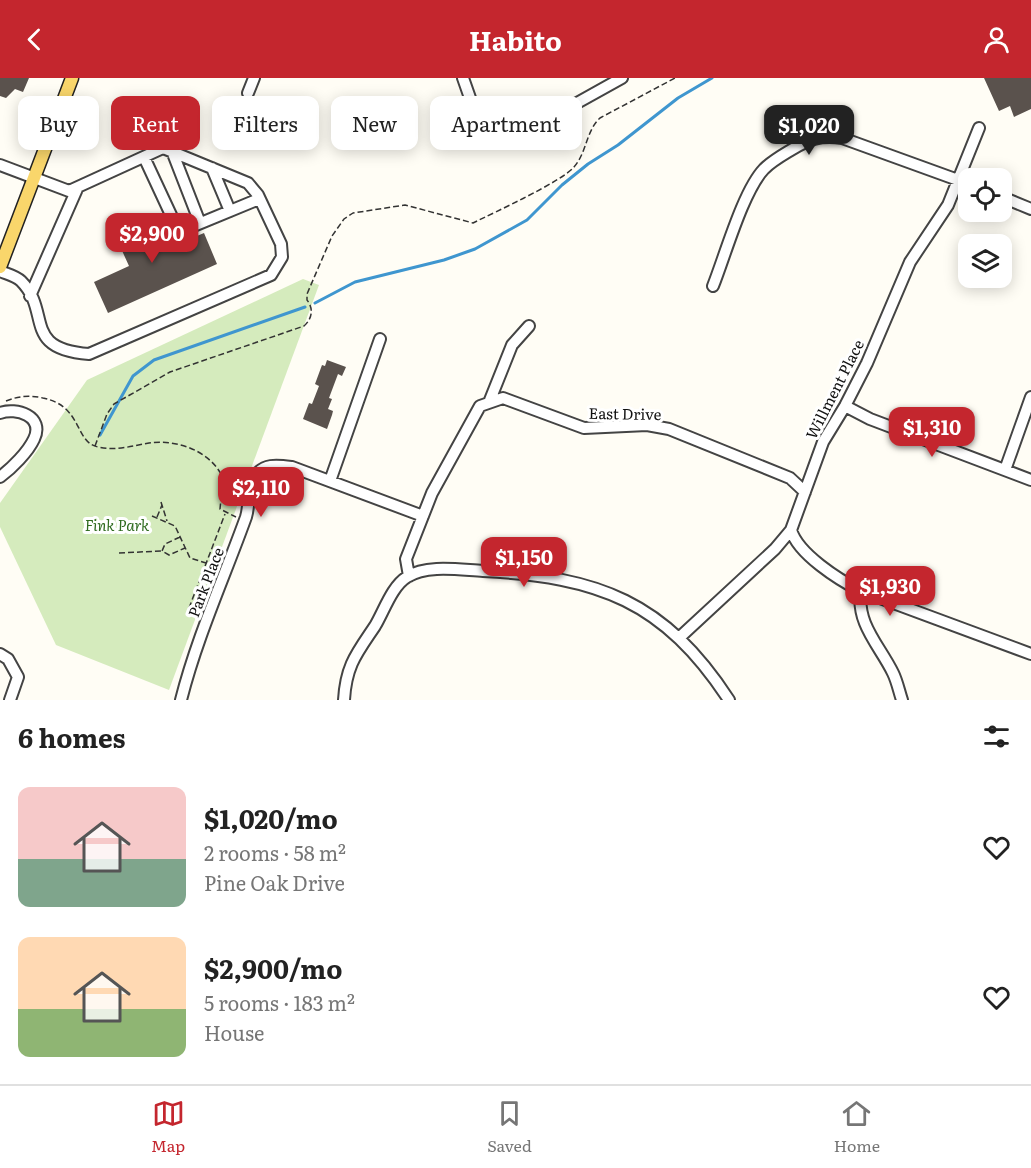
<!DOCTYPE html>
<html lang="en">
<head>
<meta charset="utf-8">
<style>
  :root { --surface:#fff; --page:#f2f2f2; --text:#222; --muted:#767676; --line:#e0e0e0; --accent:#c4262e }
  body { margin:0; font-family:Literata,serif; background:var(--page); color:var(--text); height:100vh; display:flex; flex-direction:column; font-size:22px; white-space:nowrap }
  * { box-sizing:border-box; margin:0 }
  p { font-size:20px; color:var(--muted) }
  .icon { flex:none; width:33px; height:33px; fill:none; stroke:currentColor; stroke-width:2; stroke-linecap:round; stroke-linejoin:round }
  .map { position:relative; height:622px; overflow:hidden }
  .side { display:flex; flex-direction:column; background:var(--surface); flex:1 }
  .side>* { flex:none }
  .banner { position:absolute; left:18px; top:18px; width:600px; height:54px; display:flex; gap:12px }
  .controls { position:absolute; left:958px; top:90px; display:grid; gap:12px }
  .controls a { display:grid; place-items:center; width:54px; height:54px; border-radius:12px; background:var(--surface); box-shadow:0 3px 15px #0003; font-size:30px }
  .price { position:absolute; translate:-50% -51px; padding:0 14px; border-radius:12px; background:var(--accent); color:#fff; font-size:20px; line-height:39px; filter:drop-shadow(0 2px 3px #0008) }
  .price::after { content:''; position:absolute; left:50%; top:36px; width:18px; height:14px; margin-left:-9px; background:inherit; clip-path:polygon(0 0,100% 0,50% 100%) }
  .price.current { background:#222; color:#fff }
  ul { padding:0; list-style:none }
  li { display:flex; align-items:center; gap:18px; height:150px; padding:0 18px }
  li span { display:grid; place-items:center; flex:none; width:168px; height:120px; border-radius:12px; color:#555 }
  li>.icon { margin-inline-start:auto }
  span .icon { width:72px; height:72px; fill:#fffc; stroke-width:1 }
  li b { font-size:26px }
  h2 { display:flex; justify-content:space-between; align-items:center; height:72px; padding:0 18px; font-size:26px }
  .pill { padding:0 21px; border-radius:12px; background:var(--surface); box-shadow:0 3px 15px #0003; font-size:21px; line-height:54px }
  .pill.current { background:var(--accent); color:#fff }
  header { display:flex; justify-content:space-between; align-items:center; height:78px; padding:0 18px; background:var(--accent); color:#fff; font-size:27px; font-weight:700 }
  .tab-bar { display:flex; justify-content:space-around; align-items:center; height:84px; border-top:2px solid var(--line); background:var(--surface); font-size:16px; color:var(--muted) }
  .tab-bar a { display:grid; justify-items:center; gap:3px }
  .tab-bar .current { color:var(--accent) }
  .map>svg:first-child { display:block }
  .green { fill:#d5ebbd }
  .lines { fill:none; stroke-linecap:round; stroke-linejoin:round }
  .stream { stroke:#3f96cf; stroke-width:3 }
  .building { fill:#5a524d }
  .minor-casing { stroke:#444; stroke-width:14 }
  .major-casing { stroke:#222; stroke-width:15 }
  .path { stroke:#333; stroke-width:1.5; stroke-dasharray:6 3; stroke-linecap:butt }
  .minor { stroke:#fff; stroke-width:10 }
  .major { stroke:#f9d66b; stroke-width:12 }
  .labels { text-anchor:middle; dominant-baseline:central; stroke-width:6; stroke-linejoin:round; paint-order:stroke }
  .street-label { font-size:15px; fill:#111; stroke:#fff }
  .park-label { font-size:15px; font-style:italic; fill:#2f6b1f; stroke:#fff }
</style>
</head>
<body>
<header><svg class="icon" aria-label="back" viewBox="0 0 24 24"><path d="M15 5l-7 7 7 7"/></svg>Habito<svg class="icon" aria-label="person" viewBox="0 0 24 24"><circle cx="12" cy="8" r="4"/><path d="M4 21q1-7 8-7t8 7"/></svg></header>
<div class="map">
<svg width="1031" height="622" viewBox="0 0 1031 622">
  <rect width="100%" height="100%" fill="#fffdf5"/>
  <path class="green" d="M303 201 319 207 169 612 56 567 0 449V425L87 302Z"/>
  <g class="lines">
    <path class="stream" d="M315 225 355 204 444 182 475 171 527 142 562 107 588 86 618 67 678 20 712 0
      M100 357 133 298 154 282 305 229"/>
  </g>
  <path class="building" d="M0 0H29L23 14 15 11 6 20 0 18Z
    M984 0H1031V31L1014 39 1010 28 999 33Z
    M152 136 168 170 204 155 217 186 108 235 94 204 129 188 114 155Z
    M327 282 346 289 342 298 338 296 329 320 332 321 328 331 333 333 332 337 327 351 303 341 309 325 312 326 319 308 315 306 322 287 325 288Z"/>
  <g class="lines">
    <defs>
      <path id="minor" d="M463 0 476 37 568 30 622 0
        M248 15 254 0
        M172 73 200 145
        M144 79 178 152H184L259 121
        M0 87 69 113 163 70 248 105 258 117 281 166 282 179 271 197 89 276C21 271 52 234 21 203 16 198 7 196 0 193
        M212 90 230 133
        M1002 119 1031 131
        M713 208C725 178 743 113 764 91 772 83 781 78 791 72 809 61 820 57 842 60L969 106
        M30 218 77 111
        M490 322 512 267 529 248
        M845 328 870 341 1031 402
        M0 335C16 329 45 338 34 361 28 374 12 390 0 399
        M1005 392 1031 319
        M330 403 380 261
        M791 452C798 476 839 502 861 513L1031 576
        M409 498 406 481 432 415 480 328 503 320 584 350 647 347 669 351 790 400 805 414
        M861 513C856 546 880 568 893 595 897 603 899 613 902 622
        M680 559 775 471 791 452 823 364 845 328 867 285 910 184 948 127 979 50
        M0 576 8 581 18 599 10 622
        M181 622C197 559 224 500 246 439 250 426 247 410 254 399 264 385 277 387 292 389L423 438
        M344 622C346 587 357 575 375 548 384 533 392 508 407 499 427 486 461 492 483 493 599 499 664 523 729 622"/>
      <path id="major" d="M0 189 72 0"/>
    </defs>
    <use href="#minor" class="minor-casing"/>
    <use href="#major" class="major-casing"/>
    <path class="path" d="M6 323C18 318 30 317 43 320 83 328 74 364 98 369 116 373 132 368 149 365 177 361 211 373 223 400L220 431 236 439
      M95 368 107 336 114 326 170 294 304 248C312 241 314 231 307 222V216L332 158 344 141 353 135 405 127 473 145C495 134 561 104 574 89 587 74 586 53 600 40L675 0
      M161 424 167 443
      M152 438 175 448 190 480 206 485
      M157 439 162 427
      M180 459 165 466 162 473 169 477 185 470
      M119 475 161 473
      M189 530 225 436"/>
    <use href="#minor" class="minor"/>
    <use href="#major" class="major"/>
  </g>
  <g class="labels">
    <g class="street-label">
      <text transform="translate(834 311) rotate(-63)">Willment Place</text>
      <text transform="translate(625 335) rotate(1)">East Drive</text>
      <text transform="translate(205 504) rotate(-69)">Park Place</text>
    </g>
    <g class="park-label">
      <text x="117" y="446">Fink Park</text>
    </g>
  </g>
</svg>
<div class="controls">
<a><svg class="icon" aria-label="locate" viewBox="0 0 24 24"><circle cx="12" cy="12" r="6"/><path d="M12 2v4M12 18v4M2 12h4M18 12h4"/></svg></a>
<a><svg class="icon" aria-label="layers" viewBox="0 0 24 24"><path d="M12 4l9 5-9 5-9-5zM3 14l9 5 9-5"/></svg></a>
</div>
<b class="price current" style="left:809px;top:78px">$1,020</b>
<b class="price" style="left:152px;top:186px">$2,900</b>
<b class="price" style="left:932px;top:380px">$1,310</b>
<b class="price" style="left:261px;top:440px">$2,110</b>
<b class="price" style="left:524px;top:510px">$1,150</b>
<b class="price" style="left:890px;top:539px">$1,930</b>
<div class="banner">
<a class="pill">Buy</a>
<a class="pill current">Rent</a>
<a class="pill">Filters</a>
<a class="pill">New</a>
<a class="pill">Apartment</a>
</div>
</div>
<section class="side">
<h2>6 homes<svg class="icon" aria-label="filters" viewBox="0 0 24 24"><path d="M4 7h16M4 17h16"/><circle cx="9" cy="7" r="2"/><circle cx="15" cy="17" r="2"/></svg></h2>
<ul>
<li><span style="background:linear-gradient(#f6c9c9 60%,#7fa58c 0)"><svg class="icon" aria-label="home" viewBox="0 0 24 24"><path d="M3 11l9-7 9 7M6 9v11h12V9"/></svg></span><div><b>$1,020/mo</b><p>2 rooms · 58 m²</p><p>Pine Oak Drive</p></div><svg class="icon" aria-label="heart" viewBox="0 0 24 24"><path d="M12 20l-8-8c-3-5 5-10 8-4 3-6 11-1 8 4z"/></svg></li>
<li><span style="background:linear-gradient(#ffd9b3 60%,#8fb573 0)"><svg class="icon" aria-label="home" viewBox="0 0 24 24"><path d="M3 11l9-7 9 7M6 9v11h12V9"/></svg></span><div><b>$2,900/mo</b><p>5 rooms · 183 m²</p><p>House</p></div><svg class="icon" aria-label="heart" viewBox="0 0 24 24"><path d="M12 20l-8-8c-3-5 5-10 8-4 3-6 11-1 8 4z"/></svg></li>
</ul>
</section>
<nav class="tab-bar">
<a class="current"><svg class="icon" aria-label="map" viewBox="0 0 24 24"><path d="M3 6l6-2 6 2 6-2v14l-6 2-6-2-6 2zM9 4v14M15 6v14"/></svg>Map</a>
<a><svg class="icon" aria-label="saved" viewBox="0 0 24 24"><path d="M7 4h10v16l-5-4-5 4z"/></svg>Saved</a>
<a><svg class="icon" aria-label="home" viewBox="0 0 24 24"><path d="M3 11l9-7 9 7M6 9v11h12V9"/></svg>Home</a>
</nav>
</body>
</html>
